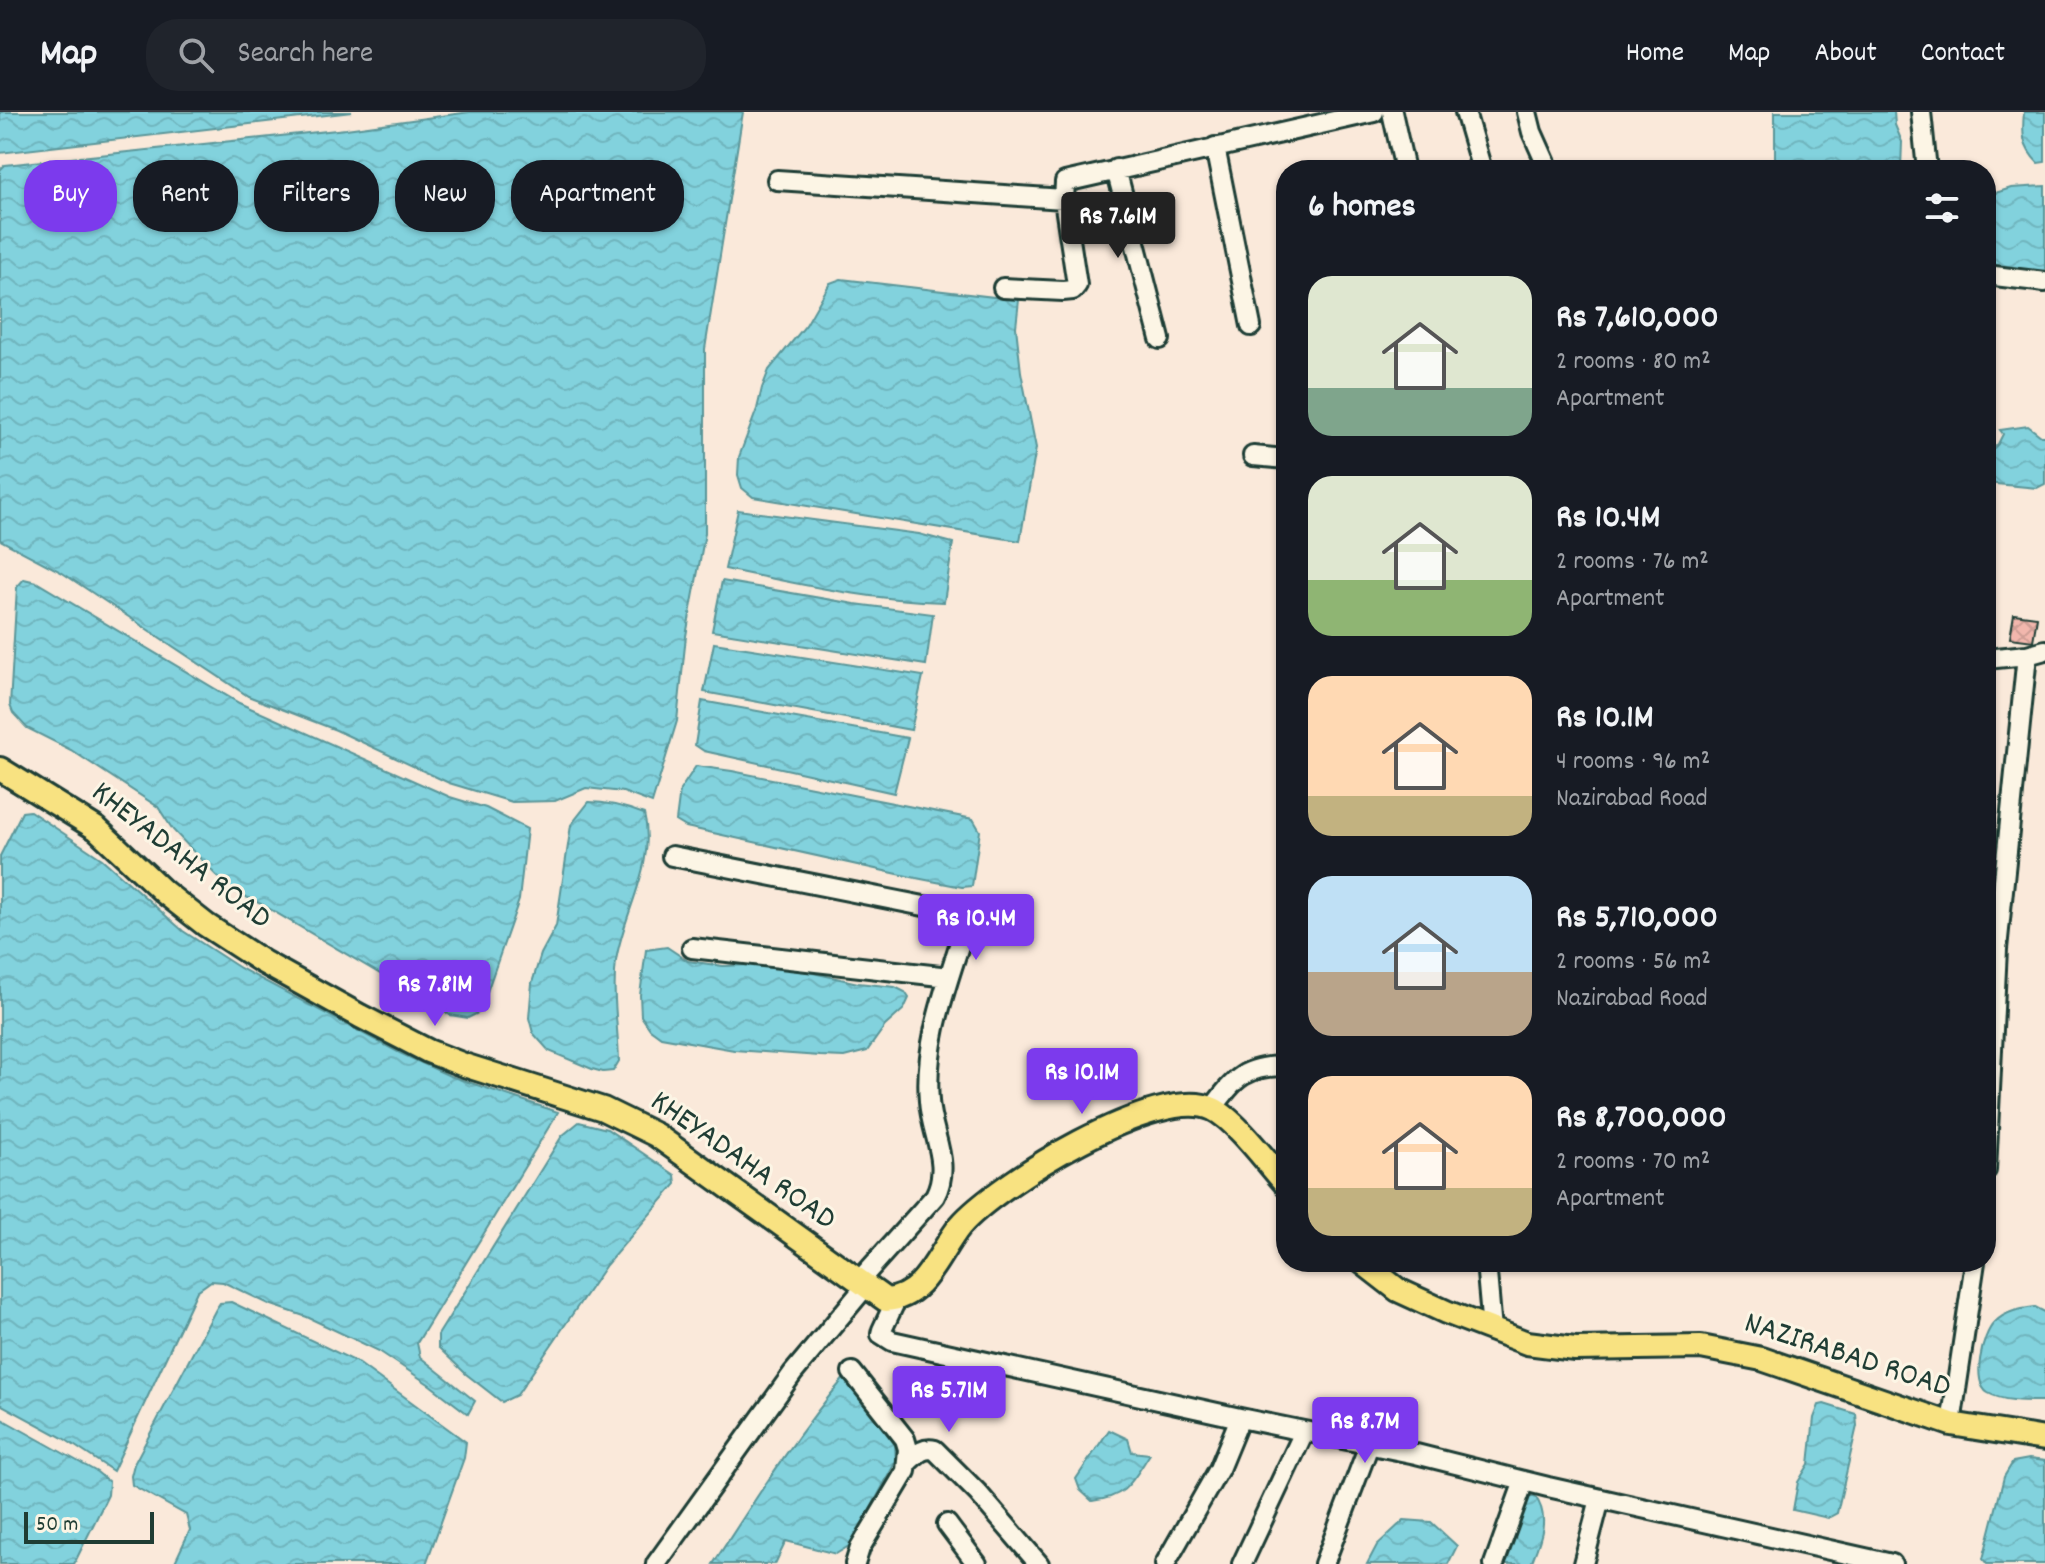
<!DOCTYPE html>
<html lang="en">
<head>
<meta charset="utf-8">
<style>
  :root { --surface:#171b24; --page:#20242c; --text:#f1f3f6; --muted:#9ea1a6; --line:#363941; --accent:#7c3aed }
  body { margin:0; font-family:Dekko,sans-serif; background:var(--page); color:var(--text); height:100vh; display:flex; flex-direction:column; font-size:30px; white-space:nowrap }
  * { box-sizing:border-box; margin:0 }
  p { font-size:26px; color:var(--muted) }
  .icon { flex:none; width:44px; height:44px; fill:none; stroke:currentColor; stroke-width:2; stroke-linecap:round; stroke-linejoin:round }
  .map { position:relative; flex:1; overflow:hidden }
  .drawer { position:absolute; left:1276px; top:48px; width:720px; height:1112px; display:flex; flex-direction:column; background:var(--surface); border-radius:32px; box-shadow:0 2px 6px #0004 }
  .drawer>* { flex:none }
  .hud { position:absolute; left:24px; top:48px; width:760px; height:72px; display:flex; gap:16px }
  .scale { position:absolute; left:24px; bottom:20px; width:130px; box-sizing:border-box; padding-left:8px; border:4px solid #1f3d34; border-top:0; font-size:22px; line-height:28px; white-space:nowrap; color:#1f3d34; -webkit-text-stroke:6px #fcf5e5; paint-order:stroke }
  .price { position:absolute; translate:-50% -68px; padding:0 18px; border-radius:8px; background:var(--accent); color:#fff; font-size:26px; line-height:52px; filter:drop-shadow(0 2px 4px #0008) }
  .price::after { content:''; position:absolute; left:50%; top:48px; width:24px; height:18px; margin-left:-12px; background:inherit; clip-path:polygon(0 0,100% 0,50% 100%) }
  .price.current { background:#222; color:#fff }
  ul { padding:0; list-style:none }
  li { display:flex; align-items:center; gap:24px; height:200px; padding:0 32px }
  li span { display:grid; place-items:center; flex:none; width:224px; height:160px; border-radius:24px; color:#555 }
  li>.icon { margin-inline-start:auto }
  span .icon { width:96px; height:96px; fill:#fffc; stroke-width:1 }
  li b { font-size:34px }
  h2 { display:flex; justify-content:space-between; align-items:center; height:96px; padding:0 32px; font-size:34px }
  .chip { padding:0 28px; border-radius:32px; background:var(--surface); box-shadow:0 2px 6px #0004; font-size:28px; line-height:72px }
  .chip.current { background:var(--accent); color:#fff }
  header { display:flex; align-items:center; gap:48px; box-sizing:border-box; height:112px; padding:0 40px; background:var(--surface); border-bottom:2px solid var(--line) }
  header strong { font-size:38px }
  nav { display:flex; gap:44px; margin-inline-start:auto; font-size:28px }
  .search { width:560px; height:72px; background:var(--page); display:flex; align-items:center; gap:20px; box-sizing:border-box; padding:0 28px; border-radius:32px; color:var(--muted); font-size:30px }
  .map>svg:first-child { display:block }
  .water { fill:url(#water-waves); stroke:#5a9699; stroke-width:2 }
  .building { fill:url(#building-cross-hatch); stroke:#1f3d34; stroke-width:2 }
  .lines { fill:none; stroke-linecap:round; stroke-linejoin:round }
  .minor-casing { stroke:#1f3d34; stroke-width:24 }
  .major-casing { stroke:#1f3d34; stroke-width:28 }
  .minor { stroke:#fcf5e5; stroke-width:18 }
  .major { stroke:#f8e281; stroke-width:22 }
  .labels { text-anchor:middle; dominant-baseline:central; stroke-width:6; stroke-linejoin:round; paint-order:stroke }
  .street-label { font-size:32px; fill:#1f3d34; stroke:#fcf5e5 }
</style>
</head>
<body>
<header>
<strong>Map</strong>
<div class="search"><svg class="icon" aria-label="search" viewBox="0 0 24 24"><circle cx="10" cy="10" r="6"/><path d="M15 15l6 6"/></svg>Search here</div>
<nav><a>Home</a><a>Map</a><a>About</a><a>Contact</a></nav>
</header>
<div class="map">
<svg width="2045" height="1452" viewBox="0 0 2045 1452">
  <defs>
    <pattern id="water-waves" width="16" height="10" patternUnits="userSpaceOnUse" patternTransform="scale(2)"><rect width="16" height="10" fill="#82d2dd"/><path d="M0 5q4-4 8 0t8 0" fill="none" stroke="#70b5be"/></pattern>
    <pattern id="building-cross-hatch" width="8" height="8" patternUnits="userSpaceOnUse" patternTransform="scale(2)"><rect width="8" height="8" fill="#f2b7ad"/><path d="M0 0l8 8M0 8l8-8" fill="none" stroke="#cf9e95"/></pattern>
  </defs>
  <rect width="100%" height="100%" fill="#fae9da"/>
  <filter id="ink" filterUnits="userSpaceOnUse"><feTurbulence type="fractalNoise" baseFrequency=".0125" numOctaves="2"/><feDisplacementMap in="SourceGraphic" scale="16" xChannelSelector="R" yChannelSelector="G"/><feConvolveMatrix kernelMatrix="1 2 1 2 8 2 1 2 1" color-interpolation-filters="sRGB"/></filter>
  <g filter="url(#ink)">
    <path class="water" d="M0 0H352L0 41Z
      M470 0H743L705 237V421L686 524 677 609 652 691 623 680 586 676 555 689 512 690 449 671 336 618 248 584 61 460 0 428V58L5 53 346 17Z
      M1775 0H1894L1895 13 1902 30 1901 57 1781 58 1775 48Z
      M2024 0H2045V50L2038 51C2022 35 2022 22 2024 0Z
      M2045 74V174L1986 159V84L2011 76Z
      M841 167 1019 188 1016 215 1021 260 1036 336 1020 429 753 385 742 376 738 363 739 345 757 297 762 276 769 258 806 213 830 171Z
      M2028 314 2041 324H2045V372L2037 376 1986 371V344L1998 332 2003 322 2000 318Z
      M738 398 919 422 953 431 944 490C869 488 798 472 725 457Z
      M24 467 36 470 239 591 450 685 486 696 527 717 519 788 480 900 468 906 450 903 261 792 229 777 173 718 158 695 71 638 27 616 13 601 10 593 17 475Z
      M722 469 855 492 933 502 926 553 712 519Z
      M714 531 923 564 911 618 704 580Z
      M702 589 908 626 894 681 704 639 695 633Z
      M696 654 732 659 973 707 980 719 972 774 962 775 916 766 686 715 676 709 680 678Z
      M589 690C608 690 626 695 644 702 657 751 623 801 616 849 612 882 618 916 619 949L613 959 603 960 592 957 549 939 533 921 529 906 532 871 541 842 556 814 571 713Z
      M30 699 102 747 183 819 240 856 400 941 450 964 558 1000 417 1231 420 1245 475 1289 468 1302 430 1273 379 1239 307 1205 269 1192 223 1170 211 1169 197 1179 113 1359 63 1326 0 1292V744L22 700Z
      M667 835 688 849 723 854 773 852 858 871 895 875 905 880 909 886 904 897 885 914 867 939 844 945 820 944 734 938 661 925 650 917 641 904 640 883 646 838Z
      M579 1010 607 1017 675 1063 676 1072 606 1153 517 1283 502 1290 466 1262 438 1235V1223L562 1024Z
      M231 1190 357 1250 466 1330 464 1346 426 1452H174L190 1418 186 1403 132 1373 131 1364 134 1352 216 1197 220 1191Z
      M2035 1195 2045 1200V1289C2028 1289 2004 1290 1988 1281 1971 1271 1982 1223 1994 1211 2005 1199 2020 1197 2035 1195Z
      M845 1265 856 1275 895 1333 896 1349 852 1432 836 1442 786 1429 775 1452H713C755 1388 795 1324 845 1265Z
      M1824 1292 1856 1302 1857 1314 1837 1401 1828 1406 1793 1398 1798 1370 1809 1352 1814 1306 1819 1293Z
      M0 1306 97 1360 109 1370 108 1383 74 1452H0Z
      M1109 1318 1128 1327 1132 1340 1150 1342C1132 1369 1128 1385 1092 1389L1080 1378 1076 1367Z
      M2029 1347 2045 1349V1452H1987L1983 1447 2004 1365 2013 1350Z
      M1535 1384C1551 1406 1540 1429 1531 1452H1497L1522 1385Z
      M1404 1408 1431 1410 1457 1434 1448 1452H1367L1377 1433Z"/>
    <path class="building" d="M2014 502 2037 505 2033 529 2010 526Z"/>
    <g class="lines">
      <defs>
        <path id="minor" d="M1392 0 1405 58
          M1465 0 1482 58
          M1527 0 1532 20 1549 58
          M1921 0 1927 58
          M1215 35 1251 214
          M1116 57 1160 227
          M777 68 1064 87
          M1986 163 2045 170
          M1003 176 1063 179 1073 178 1077 173 1064 88 1065 70 1374 0
          M1253 344 1286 347
          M1986 547 2027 543 2045 538
          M672 744 954 800C964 806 964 811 963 821 946 876 924 931 929 989 931 1023 952 1051 935 1084L858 1170
          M692 836 949 865
          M1212 997C1236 965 1245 954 1286 954
          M1986 1058 1997 837 2027 543
          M1486 1150 1492 1218
          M896 1188 882 1218 881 1222 892 1229 1240 1306 1416 1342 1548 1375 1892 1452
          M852 1260 905 1327 908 1337 906 1359 860 1436 855 1452
          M1951 1312 1975 1150
          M908 1350C917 1342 923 1335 935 1338L978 1381 1039 1452
          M947 1412 977 1452
          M656 1452 793 1261 865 1175
          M1165 1452 1219 1357 1240 1306
          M1242 1452 1304 1320
          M1324 1452 1369 1333
          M1494 1452 1524 1369
          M1583 1452 1600 1387"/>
        <path id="major" d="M0 657 97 717 164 780 206 813 263 850 360 904 428 939 464 953 603 997 656 1023 886 1188C925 1186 938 1141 960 1114 996 1072 1159 971 1213 997 1236 1008 1268 1052 1286 1072
          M1362 1150 1398 1178 1446 1200 1527 1231 1575 1237 1701 1235 1762 1247 1951 1312 2045 1327"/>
      </defs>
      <use href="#minor" class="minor-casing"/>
      <use href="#major" class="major-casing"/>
      <use href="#minor" class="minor"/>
      <use href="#major" class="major"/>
    </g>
  </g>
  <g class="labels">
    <g class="street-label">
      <text transform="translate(180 745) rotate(38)">KHEYADAHA ROAD</text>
      <text transform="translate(742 1050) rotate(35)">KHEYADAHA ROAD</text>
      <text transform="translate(1847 1245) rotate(18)">NAZIRABAD ROAD</text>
    </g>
  </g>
</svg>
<div class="scale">50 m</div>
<b class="price current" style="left:1118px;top:148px">Rs 7.61M</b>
<b class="price" style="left:976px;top:850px">Rs 10.4M</b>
<b class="price" style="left:435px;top:916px">Rs 7.81M</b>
<b class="price" style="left:1082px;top:1004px">Rs 10.1M</b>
<b class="price" style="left:949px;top:1322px">Rs 5.71M</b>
<b class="price" style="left:1365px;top:1353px">Rs 8.7M</b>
<div class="hud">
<a class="chip current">Buy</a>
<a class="chip">Rent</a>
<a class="chip">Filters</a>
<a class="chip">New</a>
<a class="chip">Apartment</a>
</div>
<section class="drawer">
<h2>6 homes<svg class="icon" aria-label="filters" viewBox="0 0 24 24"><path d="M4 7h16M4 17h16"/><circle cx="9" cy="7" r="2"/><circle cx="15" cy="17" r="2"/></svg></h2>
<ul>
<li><span style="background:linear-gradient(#dfe7d0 70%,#7fa58c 0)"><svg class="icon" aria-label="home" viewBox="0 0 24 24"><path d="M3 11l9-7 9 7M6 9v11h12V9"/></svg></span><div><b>Rs 7,610,000</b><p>2 rooms · 80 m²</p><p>Apartment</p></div></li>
<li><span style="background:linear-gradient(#dfe7d0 65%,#8fb573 0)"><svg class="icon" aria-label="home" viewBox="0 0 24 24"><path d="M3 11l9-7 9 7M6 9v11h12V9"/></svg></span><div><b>Rs 10.4M</b><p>2 rooms · 76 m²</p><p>Apartment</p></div></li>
<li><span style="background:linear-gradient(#ffd9b3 75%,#c2b280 0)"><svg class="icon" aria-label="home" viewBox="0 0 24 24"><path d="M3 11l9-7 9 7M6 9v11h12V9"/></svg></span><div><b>Rs 10.1M</b><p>4 rooms · 96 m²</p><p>Nazirabad Road</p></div></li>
<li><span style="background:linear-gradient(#bfe0f5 60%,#b9a48a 0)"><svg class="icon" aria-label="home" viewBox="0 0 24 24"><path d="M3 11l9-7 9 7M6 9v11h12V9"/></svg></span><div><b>Rs 5,710,000</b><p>2 rooms · 56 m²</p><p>Nazirabad Road</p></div></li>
<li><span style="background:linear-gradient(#ffd9b3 70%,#c2b280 0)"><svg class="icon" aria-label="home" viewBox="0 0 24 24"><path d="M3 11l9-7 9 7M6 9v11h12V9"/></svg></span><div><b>Rs 8,700,000</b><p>2 rooms · 70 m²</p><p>Apartment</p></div></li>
</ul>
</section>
</div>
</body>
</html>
